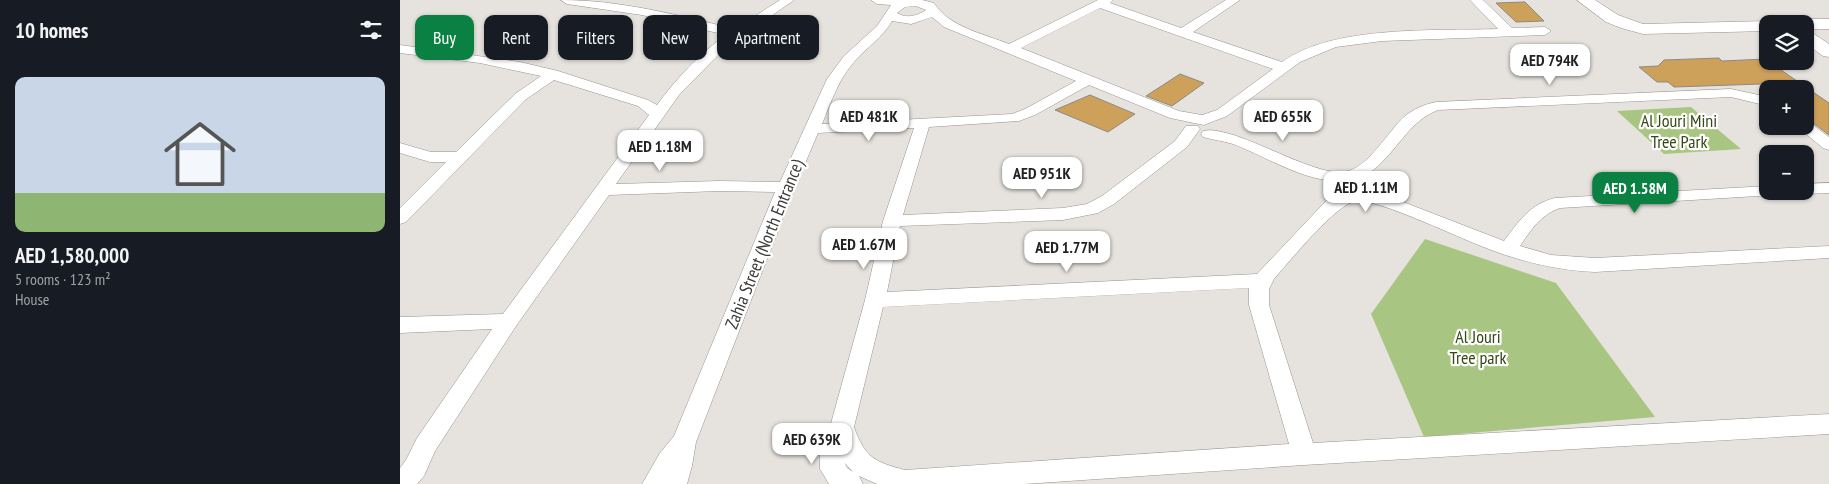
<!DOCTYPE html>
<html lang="en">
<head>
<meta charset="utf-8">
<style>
  :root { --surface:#171b24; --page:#20242c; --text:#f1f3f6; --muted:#9ea1a6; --line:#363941; --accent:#0b8043 }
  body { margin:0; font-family:"PT Sans Narrow",sans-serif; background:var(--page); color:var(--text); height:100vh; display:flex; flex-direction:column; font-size:19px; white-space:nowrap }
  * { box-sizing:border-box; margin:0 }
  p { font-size:16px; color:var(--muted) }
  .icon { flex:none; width:28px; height:28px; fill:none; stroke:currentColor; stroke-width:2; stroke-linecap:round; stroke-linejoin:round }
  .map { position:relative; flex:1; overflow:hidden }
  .details { display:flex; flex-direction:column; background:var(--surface); width:400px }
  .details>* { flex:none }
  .banner { position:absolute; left:15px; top:15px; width:475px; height:45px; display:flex; gap:10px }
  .controls { position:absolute; left:1359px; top:15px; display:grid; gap:10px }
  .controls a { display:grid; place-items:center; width:55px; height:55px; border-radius:10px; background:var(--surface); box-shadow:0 1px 4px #0004; font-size:25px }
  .price { position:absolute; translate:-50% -42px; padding:0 11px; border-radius:10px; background:#fff; color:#222; font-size:16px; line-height:32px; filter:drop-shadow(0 1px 2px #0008) }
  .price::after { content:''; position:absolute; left:50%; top:30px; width:15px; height:11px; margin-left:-8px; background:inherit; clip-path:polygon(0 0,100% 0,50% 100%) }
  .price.active { background:var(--accent); color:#fff }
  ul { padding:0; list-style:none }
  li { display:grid; align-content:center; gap:10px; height:265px; padding:0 15px }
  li+li { border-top:1px solid var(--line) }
  li span { display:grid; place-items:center; height:155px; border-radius:10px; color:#555 }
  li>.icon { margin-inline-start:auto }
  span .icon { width:90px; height:90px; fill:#fffc; stroke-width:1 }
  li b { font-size:21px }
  h2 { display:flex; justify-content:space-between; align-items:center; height:60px; padding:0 15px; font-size:21px }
  .chip { padding:0 18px; border-radius:10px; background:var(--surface); box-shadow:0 1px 4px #0004; font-size:18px; line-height:45px }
  .chip.active { background:var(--accent); color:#fff }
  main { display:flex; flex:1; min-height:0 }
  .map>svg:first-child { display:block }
  .green { fill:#a8c582 }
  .building { fill:#cea15b; stroke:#8c8985 }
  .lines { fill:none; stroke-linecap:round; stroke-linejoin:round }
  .minor-casing { stroke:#96938f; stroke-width:1 }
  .tertiary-casing { stroke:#96938f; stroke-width:1 }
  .minor { fill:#fff; fill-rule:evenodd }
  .tertiary { fill:#fff; fill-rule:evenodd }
  .labels { text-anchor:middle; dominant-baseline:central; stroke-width:4.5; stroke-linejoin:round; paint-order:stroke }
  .park-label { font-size:18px; fill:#354815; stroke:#fff }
  .street-label { font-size:18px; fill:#3d3c3a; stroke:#fff }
</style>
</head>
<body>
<main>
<section class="details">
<h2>10 homes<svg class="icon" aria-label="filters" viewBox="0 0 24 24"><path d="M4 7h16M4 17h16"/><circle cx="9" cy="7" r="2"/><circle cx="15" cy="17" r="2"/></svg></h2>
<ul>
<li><span style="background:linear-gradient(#c9d6e8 75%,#8fb573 0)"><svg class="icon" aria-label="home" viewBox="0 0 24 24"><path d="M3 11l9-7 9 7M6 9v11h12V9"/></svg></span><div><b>AED 1,580,000</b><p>5 rooms · 123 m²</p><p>House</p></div></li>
</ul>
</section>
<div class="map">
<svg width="1429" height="484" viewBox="0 0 1429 484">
  <rect width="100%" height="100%" fill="#e6e3de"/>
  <path class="green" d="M1291 107 1341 149 1264 154 1217 111Z
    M1025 239 1156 283 1255 417 1024 437 971 314Z"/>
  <path class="building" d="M1125 2 1144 21 1116 22 1096 3Z
    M1319 58 1322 61 1365 59 1429 103V135L1405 117V89H1368L1361 84 1274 87 1268 82H1257L1239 67 1258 66 1264 60Z
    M780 74 804 83 772 106 746 96Z
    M690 95 735 114 708 132 655 110Z"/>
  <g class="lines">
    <defs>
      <path id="minor" d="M161 0C220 0 277 15 335 29L380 0H394L324 49 279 95 216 184 319 181 380 182 427 79 444 56 477 26 491 5 477 4 471 0H522L534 3C549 27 584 34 609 44L698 0H713L710 3 781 28 826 0H840L793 32 882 62C933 25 1035 31 1098 29L1070 0H1083L1112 28 1145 27 1151 31 1145 35 982 41 936 47 900 62 827 116 804 125 770 118 689 85 635 115 619 121 529 127 503 215 663 208 687 204 702 196 775 141 786 126H798L800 129 787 147 714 204 698 213 663 220 500 226 487 292 857 274 927 200 954 190 998 200 1104 241C1119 221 1130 204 1155 198L1368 186V191H1376L1374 195 1160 208C1140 215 1131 230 1120 246L1151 255 1195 258 1429 246V258L1195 272C1155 270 1118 261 1081 246 1057 237 976 198 956 201 937 203 889 262 874 279L869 289V305L913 443 1429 414V434L904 465 624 484H477L459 476 463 484H429L420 469V450L430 427 465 300 483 221 514 128 418 133 395 187 296 442 292 466 287 484H242L260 453 274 436 375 192 319 191 209 195 116 326 35 451 24 476 17 484H0V468L6 460 17 438 92 329 0 333V317L103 314 249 115 238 106 154 80 125 100 6 222 0 224V208L46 162H30L0 153V143L31 152H56L115 94 141 76 80 63 0 53V45L120 62 158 71 248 100 257 105C276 79 300 53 326 35L242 15 167 4ZM516 6 526 10C517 16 507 19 497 13L505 7ZM700 8 873 69 817 110 802 115 779 111 621 48ZM532 17 544 27 676 81 625 109 612 114 422 124C431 102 439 78 455 61 467 47 483 37 492 21L511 24ZM849 288V305L889 444 505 470C475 462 465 458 454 427L483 307ZM445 463 453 472 447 468Z
        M1331 89 1368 97V106L1331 97 1038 110C1010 121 999 147 978 166 936 204 876 160 833 144 824 141 813 140 803 137L801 134 803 131C811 129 818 131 826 133 857 140 918 176 944 172 968 169 988 131 1005 116 1014 109 1025 104 1036 102Z
        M1405 121 1410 123 1429 137V150L1423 148 1400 129 1397 126H1405Z
        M1429 183V193L1405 194 1398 191H1405V184Z"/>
      <path id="tertiary" d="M1177 0H1195L1218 15 1243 24 1368 21 1375 24H1368V31L1243 34 1221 28 1206 22Z
        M1405 19H1429V29H1405V24H1397L1399 21Z
        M1405 31 1411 32 1429 44V57L1423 56 1405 43Z"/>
    </defs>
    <use href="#minor" class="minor-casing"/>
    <use href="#tertiary" class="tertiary-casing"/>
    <use href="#minor" class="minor"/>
    <use href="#tertiary" class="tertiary"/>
  </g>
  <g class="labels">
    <g class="park-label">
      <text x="1279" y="120">Al Jouri Mini<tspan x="1279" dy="21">Tree Park</tspan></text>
      <text x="1078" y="336">Al Jouri<tspan x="1078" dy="21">Tree park</tspan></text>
    </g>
    <g class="street-label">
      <text transform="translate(364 244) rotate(-68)">Zahia Street (North Entrance)</text>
    </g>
  </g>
</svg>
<div class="controls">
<a><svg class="icon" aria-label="layers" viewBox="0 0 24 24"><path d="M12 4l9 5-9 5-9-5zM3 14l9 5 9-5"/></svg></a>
<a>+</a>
<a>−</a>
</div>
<b class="price" style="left:1150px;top:86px">AED 794K</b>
<b class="price" style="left:469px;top:142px">AED 481K</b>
<b class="price" style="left:883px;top:142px">AED 655K</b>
<b class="price" style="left:260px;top:172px">AED 1.18M</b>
<b class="price" style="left:642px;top:199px">AED 951K</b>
<b class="price" style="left:966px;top:213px">AED 1.11M</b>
<b class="price active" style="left:1235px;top:214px">AED 1.58M</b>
<b class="price" style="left:464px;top:270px">AED 1.67M</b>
<b class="price" style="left:667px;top:273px">AED 1.77M</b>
<b class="price" style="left:412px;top:465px">AED 639K</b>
<div class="banner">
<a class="chip active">Buy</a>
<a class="chip">Rent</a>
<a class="chip">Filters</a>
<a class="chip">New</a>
<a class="chip">Apartment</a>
</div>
</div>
</main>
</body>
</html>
